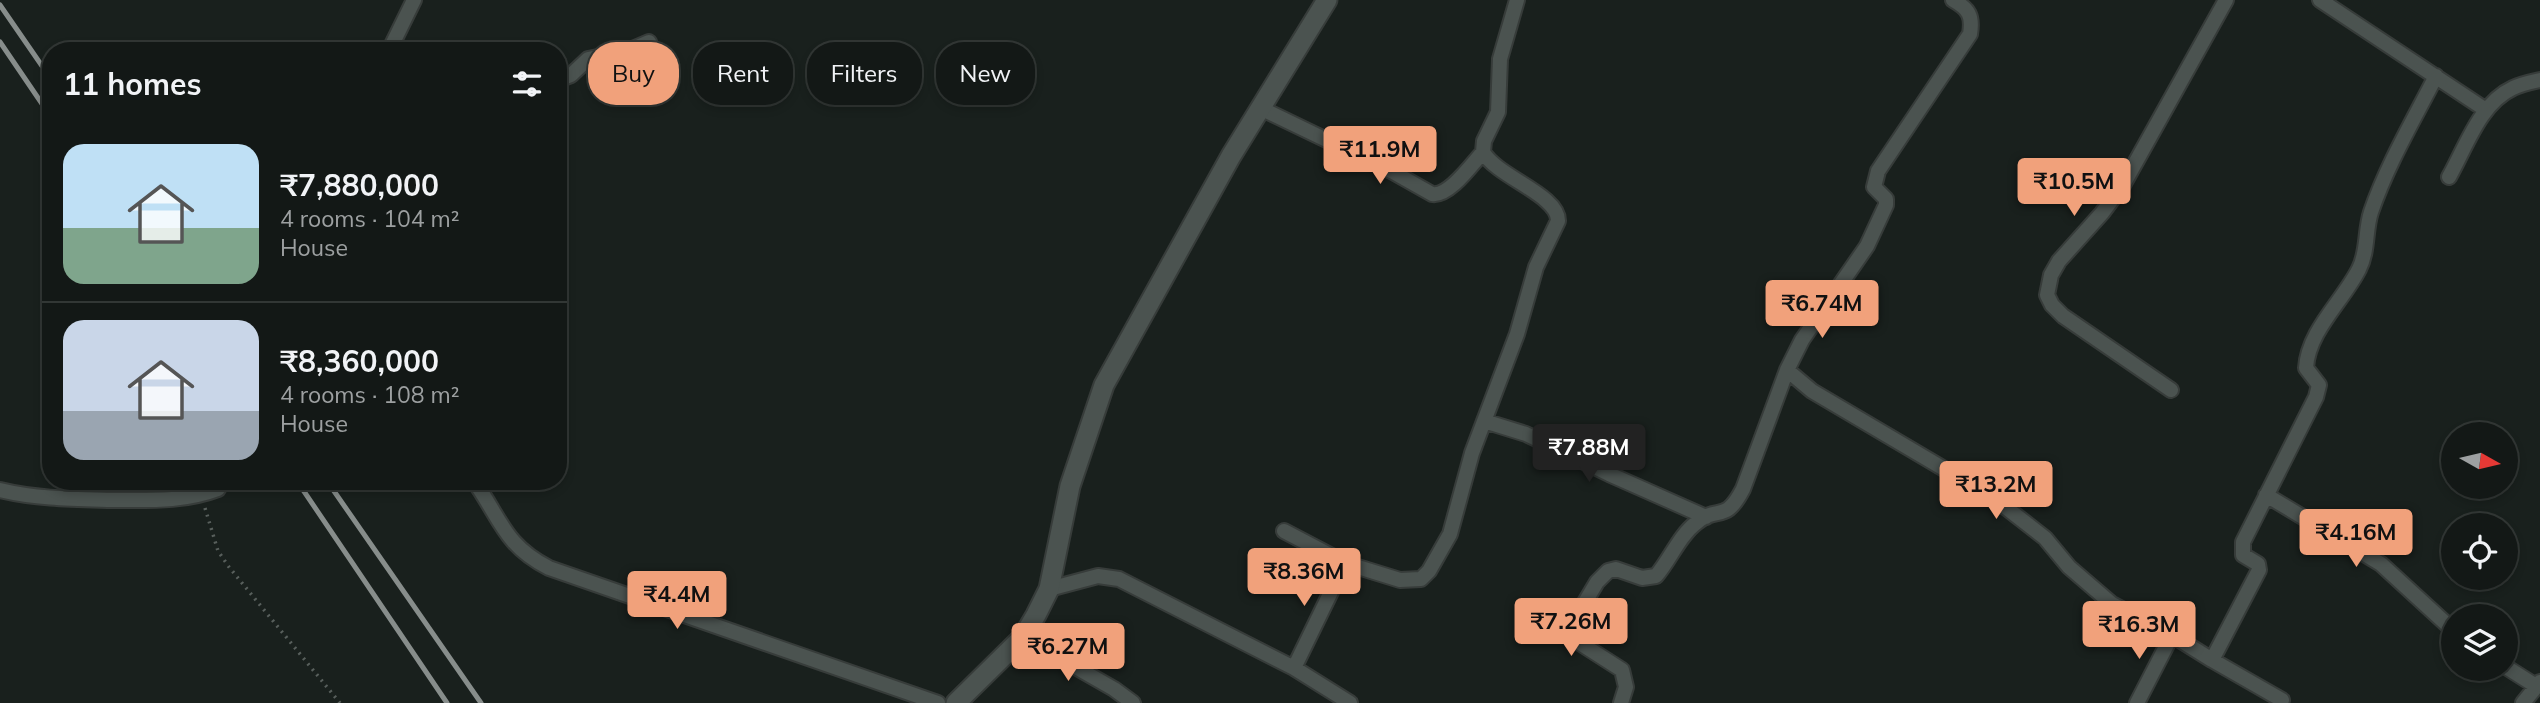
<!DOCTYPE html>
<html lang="en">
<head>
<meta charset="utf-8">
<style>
  :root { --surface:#131816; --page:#1c211f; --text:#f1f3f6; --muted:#9da0a1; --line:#323735; --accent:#f1a17b }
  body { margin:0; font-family:Mulish,sans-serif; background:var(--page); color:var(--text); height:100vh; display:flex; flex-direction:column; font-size:26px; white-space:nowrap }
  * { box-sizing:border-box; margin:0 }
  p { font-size:23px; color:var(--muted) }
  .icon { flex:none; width:38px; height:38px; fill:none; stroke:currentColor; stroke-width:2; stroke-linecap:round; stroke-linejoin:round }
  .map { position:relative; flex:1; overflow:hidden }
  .drawer { position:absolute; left:42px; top:42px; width:525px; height:448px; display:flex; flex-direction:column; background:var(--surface); border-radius:28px; box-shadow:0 4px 10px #0003,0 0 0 2px var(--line) }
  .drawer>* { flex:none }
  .guide { position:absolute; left:588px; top:42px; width:665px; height:63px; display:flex; gap:14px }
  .needle { width:46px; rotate:98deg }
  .tools { position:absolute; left:2441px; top:422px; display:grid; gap:14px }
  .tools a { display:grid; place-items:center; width:77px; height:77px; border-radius:50%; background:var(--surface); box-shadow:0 4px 10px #0003,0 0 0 2px var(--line); font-size:35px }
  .price { position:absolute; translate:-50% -60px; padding:0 16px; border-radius:7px; background:var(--accent); color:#111; font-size:23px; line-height:46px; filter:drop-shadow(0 2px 4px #0008) }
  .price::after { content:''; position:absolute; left:50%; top:42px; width:21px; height:16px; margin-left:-10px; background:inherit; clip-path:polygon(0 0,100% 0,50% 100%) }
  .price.on { background:#222; color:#fff }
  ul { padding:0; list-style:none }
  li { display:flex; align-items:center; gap:21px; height:175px; padding:0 21px }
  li+li { border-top:2px solid var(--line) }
  li span { display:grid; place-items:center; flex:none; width:196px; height:140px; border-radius:21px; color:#555 }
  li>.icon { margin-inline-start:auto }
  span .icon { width:84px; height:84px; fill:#fffc; stroke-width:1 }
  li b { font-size:30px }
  h2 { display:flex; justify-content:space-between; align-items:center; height:84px; padding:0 21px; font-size:30px }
  .tag { padding:0 24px; border-radius:28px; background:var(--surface); box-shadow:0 4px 10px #0003,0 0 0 2px var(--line); font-size:24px; line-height:63px }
  .tag.on { background:var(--accent); color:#111 }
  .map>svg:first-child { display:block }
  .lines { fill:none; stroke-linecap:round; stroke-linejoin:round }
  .street-tunnel { stroke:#383f3c; stroke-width:14; stroke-dasharray:14 7; stroke-linecap:butt }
  .street-casing { stroke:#373c3a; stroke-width:18 }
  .secondary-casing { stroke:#373c3a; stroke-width:23 }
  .path { stroke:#585f5c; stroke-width:3.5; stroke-dasharray:2 5; stroke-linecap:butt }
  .street { stroke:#4b5350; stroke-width:14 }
  .secondary { stroke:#4b5350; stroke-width:19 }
  .rail { stroke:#878d8b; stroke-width:5 }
</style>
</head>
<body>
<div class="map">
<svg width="2540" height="703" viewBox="0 0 2540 703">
  <rect width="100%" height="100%" fill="#19201d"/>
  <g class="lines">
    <path class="street-tunnel" d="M218 489 230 481"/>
    <defs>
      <path id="street" d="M2320 0 2486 110
        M389 51 414 0
        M558 80 571 75 588 59 628 51 649 42
        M1260 108 1393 172 1432 194C1449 197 1472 164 1483 152
        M2449 177C2466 147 2480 103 2513 88 2521 84 2531 82 2540 80
        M1787 370 1812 391 1995 499 2045 538 2069 567 2112 604 2172 635 2212 660
        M2171 390 2063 316 2052 305 2047 295 2051 275 2059 261 2102 213 2123 185 2226 0
        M1484 421 1526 434 1609 474 1706 517
        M474 481C501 519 504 545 549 568L938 703
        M0 490C37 499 74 499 112 500 149 500 184 502 218 489
        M2266 495 2381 564 2454 631
        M1284 531 1345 563 1400 580 1421 579 1429 571 1450 534 1472 453 1517 334 1536 267 1558 221C1559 195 1497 177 1483 152L1484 141 1498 112 1500 59 1517 0
        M1049 589 1098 576 1119 579 1294 668 1350 703
        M1533 613 1622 670 1626 687 1621 703
        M1566 634 1597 582 1608 571 1616 569 1642 578 1656 576C1670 560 1679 536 1696 523 1719 504 1724 525 1743 489L1787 370 1802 340 1867 246 1886 205V199L1874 187 1878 171 1970 34C1973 16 1969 9 1953 0
        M1023 637 1114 689 1133 703
        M2506 667 2536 686
        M1294 668 1345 563
        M2282 700 2212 660 2259 570 2258 564 2243 555V542L2316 397 2319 385 2306 368C2308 331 2343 301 2359 269 2368 252 2365 230 2371 212 2387 165 2413 121 2436 76
        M2137 703 2172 635
        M2523 703 2540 682"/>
      <path id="secondary" d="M956 703 1023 637 1036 615 1049 589 1070 486 1104 385 1231 156 1327 0"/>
    </defs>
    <use href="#street" class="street-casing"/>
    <use href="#secondary" class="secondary-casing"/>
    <path class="path" d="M205 508 218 551 229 567 340 703"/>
    <use href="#street" class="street"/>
    <use href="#secondary" class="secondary"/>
    <path class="rail" d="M0 5 51 79
      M0 42 51 117
      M297 481 447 703
      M327 481 481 703"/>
  </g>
</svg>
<div class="tools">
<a><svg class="needle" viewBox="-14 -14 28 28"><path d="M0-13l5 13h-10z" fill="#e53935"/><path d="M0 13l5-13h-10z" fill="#9da0a1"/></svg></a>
<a><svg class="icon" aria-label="locate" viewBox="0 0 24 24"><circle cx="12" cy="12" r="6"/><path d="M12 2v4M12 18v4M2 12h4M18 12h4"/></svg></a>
<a><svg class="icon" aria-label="layers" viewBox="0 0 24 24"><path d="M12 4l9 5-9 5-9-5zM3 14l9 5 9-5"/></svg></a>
</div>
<b class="price" style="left:1380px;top:186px">₹11.9M</b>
<b class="price" style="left:2074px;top:218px">₹10.5M</b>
<b class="price" style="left:1822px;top:340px">₹6.74M</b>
<b class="price on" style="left:1589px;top:484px">₹7.88M</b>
<b class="price" style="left:1996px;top:521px">₹13.2M</b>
<b class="price" style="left:2356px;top:569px">₹4.16M</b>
<b class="price" style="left:1304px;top:608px">₹8.36M</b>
<b class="price" style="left:677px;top:631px">₹4.4M</b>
<b class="price" style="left:1571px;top:658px">₹7.26M</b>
<b class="price" style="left:2139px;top:661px">₹16.3M</b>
<b class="price" style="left:1068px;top:683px">₹6.27M</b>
<div class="guide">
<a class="tag on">Buy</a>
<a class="tag">Rent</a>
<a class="tag">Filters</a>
<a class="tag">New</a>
</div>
<section class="drawer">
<h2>11 homes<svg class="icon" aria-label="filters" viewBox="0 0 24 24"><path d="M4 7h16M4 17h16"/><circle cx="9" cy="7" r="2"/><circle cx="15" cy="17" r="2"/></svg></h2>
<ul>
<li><span style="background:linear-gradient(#bfe0f5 60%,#7fa58c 0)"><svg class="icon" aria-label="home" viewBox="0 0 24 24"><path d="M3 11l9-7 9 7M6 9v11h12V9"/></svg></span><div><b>₹7,880,000</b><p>4 rooms · 104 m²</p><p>House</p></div></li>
<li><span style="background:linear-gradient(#c9d6e8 65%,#9aa5b1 0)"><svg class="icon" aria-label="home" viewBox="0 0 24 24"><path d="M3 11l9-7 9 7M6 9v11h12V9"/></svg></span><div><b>₹8,360,000</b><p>4 rooms · 108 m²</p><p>House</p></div></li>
</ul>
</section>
</div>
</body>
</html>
